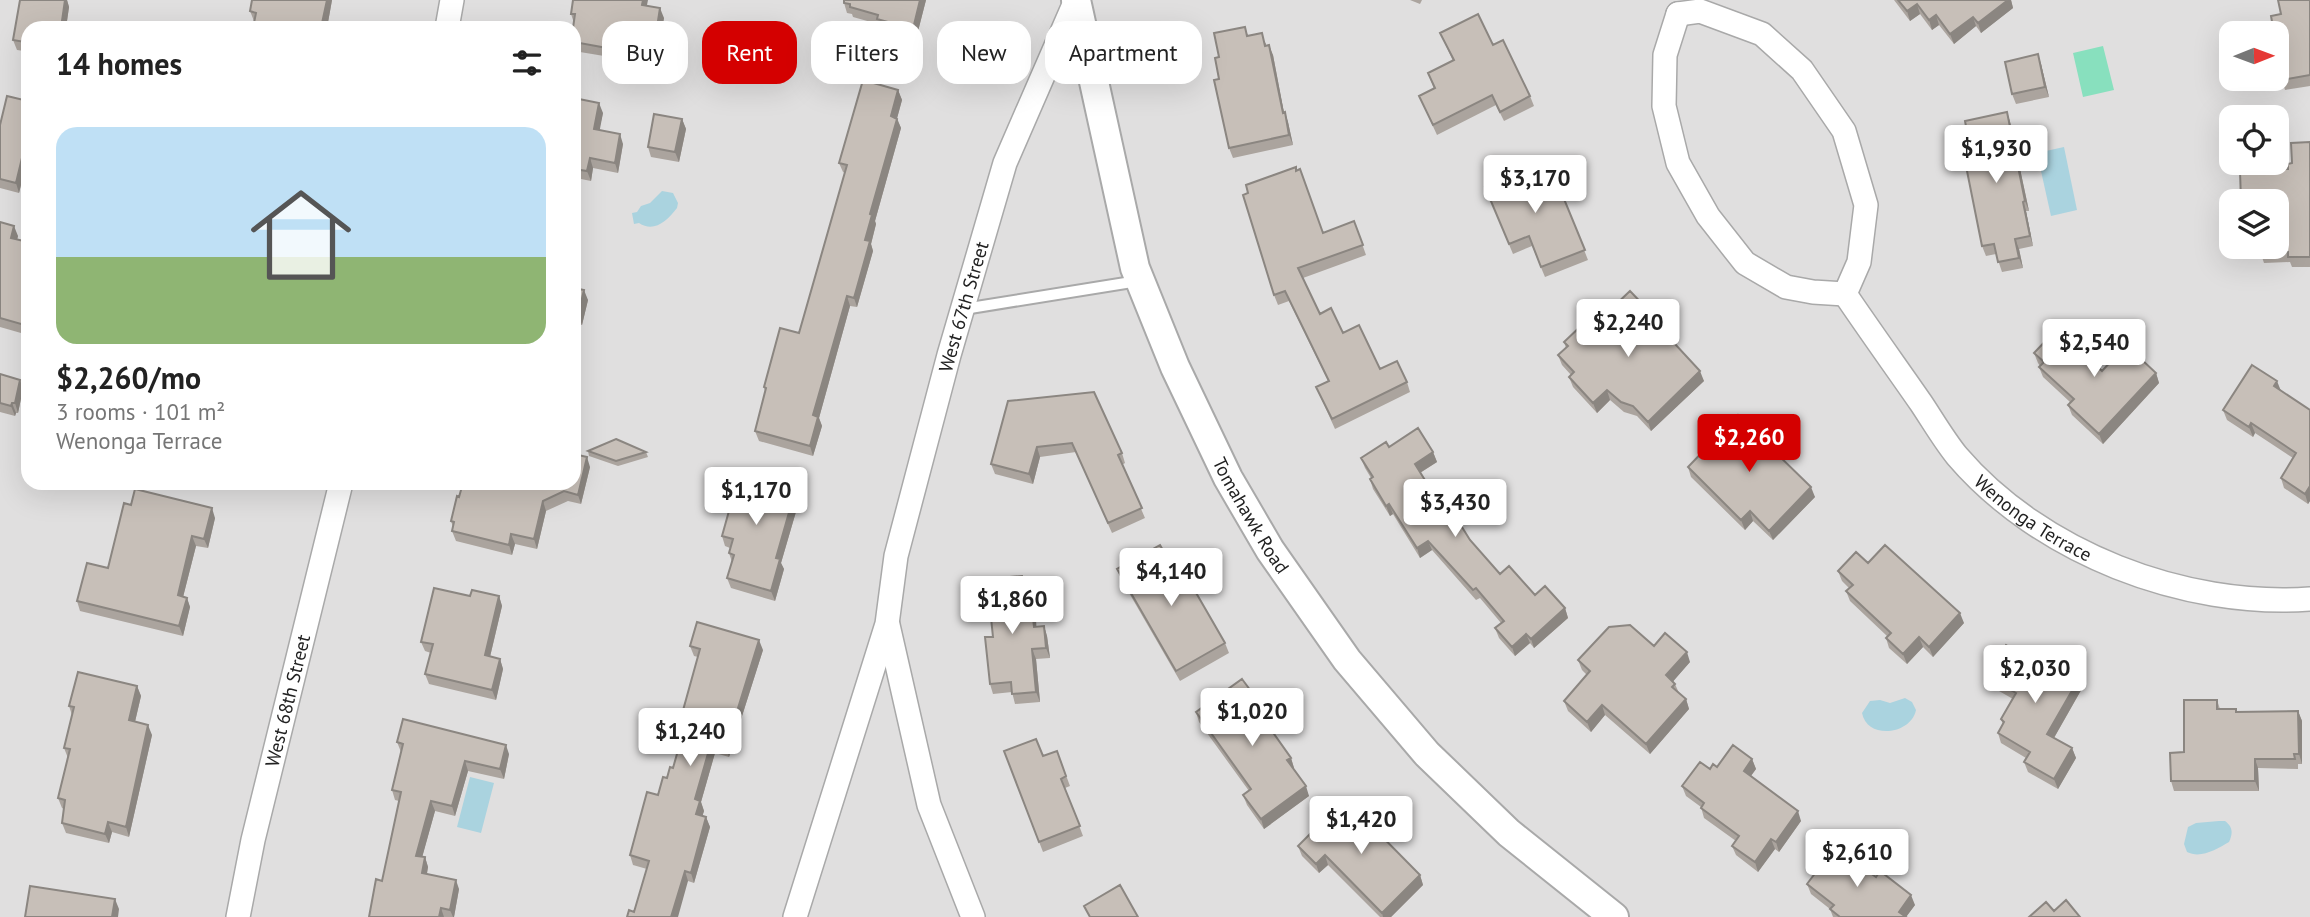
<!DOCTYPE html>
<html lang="en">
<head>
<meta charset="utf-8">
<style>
  :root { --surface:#fff; --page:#f2f2f2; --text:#222; --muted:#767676; --line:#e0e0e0; --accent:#d40000 }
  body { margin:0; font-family:"PT Sans",sans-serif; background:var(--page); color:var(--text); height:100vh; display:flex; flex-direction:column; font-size:26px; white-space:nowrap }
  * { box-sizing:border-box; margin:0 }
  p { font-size:23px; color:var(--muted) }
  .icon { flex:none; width:38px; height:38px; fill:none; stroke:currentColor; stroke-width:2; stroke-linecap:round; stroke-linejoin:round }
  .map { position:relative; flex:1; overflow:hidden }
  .details { position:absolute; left:21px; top:21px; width:560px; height:469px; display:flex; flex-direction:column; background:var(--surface); border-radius:21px; box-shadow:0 7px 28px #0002 }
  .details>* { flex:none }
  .banner { position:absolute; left:602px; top:21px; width:665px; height:63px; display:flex; gap:14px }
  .needle { width:46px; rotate:89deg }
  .fabs { position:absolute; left:2219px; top:21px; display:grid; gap:14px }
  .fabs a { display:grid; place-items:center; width:70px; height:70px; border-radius:14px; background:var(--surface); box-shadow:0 7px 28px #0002; font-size:35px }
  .price { position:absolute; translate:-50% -60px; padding:0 16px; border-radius:7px; background:#fff; color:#222; font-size:23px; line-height:46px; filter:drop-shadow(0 2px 4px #0008) }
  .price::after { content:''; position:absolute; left:50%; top:42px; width:21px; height:16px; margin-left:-10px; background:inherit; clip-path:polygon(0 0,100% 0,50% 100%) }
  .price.current { background:var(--accent); color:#fff }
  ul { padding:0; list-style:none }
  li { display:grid; align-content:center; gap:14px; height:371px; padding:0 35px }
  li+li { border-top:2px solid var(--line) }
  li span { display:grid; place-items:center; height:217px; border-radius:21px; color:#555 }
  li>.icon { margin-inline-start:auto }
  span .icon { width:126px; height:126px; fill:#fffc; stroke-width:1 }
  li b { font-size:30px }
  h2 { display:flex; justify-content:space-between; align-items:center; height:84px; padding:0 35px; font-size:30px }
  .pill { padding:0 24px; border-radius:21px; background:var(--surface); box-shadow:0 7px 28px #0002; font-size:24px; line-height:63px }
  .pill.current { background:var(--accent); color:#fff }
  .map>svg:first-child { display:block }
  .residential { fill:#e0dfdf; fill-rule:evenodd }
  .pitch { fill:#88e0be }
  .water { fill:#aad3df }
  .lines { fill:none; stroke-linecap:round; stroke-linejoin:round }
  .service-casing { stroke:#a9a9a9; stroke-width:14 }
  .minor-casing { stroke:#a9a9a9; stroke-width:26 }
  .tertiary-casing { stroke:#a9a9a9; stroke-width:32 }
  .service { stroke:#fff; stroke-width:10 }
  .minor { stroke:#fff; stroke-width:23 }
  .tertiary { stroke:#fff; stroke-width:28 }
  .wall { fill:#aba49e }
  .shaded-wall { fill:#8b8681 }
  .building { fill:#c7bfb8; stroke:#8b8681; stroke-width:2 }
  .labels { text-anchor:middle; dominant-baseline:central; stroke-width:5; stroke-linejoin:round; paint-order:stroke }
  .street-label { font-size:19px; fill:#222; stroke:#fff }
</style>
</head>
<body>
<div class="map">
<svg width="2310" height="917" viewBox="0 0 2310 917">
  <rect width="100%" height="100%" fill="#f2efe9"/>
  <path class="residential" d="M0 0H2310V917H0ZM28 28H574V483H28ZM2231 33H2277V79H2231ZM2231 117H2277V163H2231ZM2231 201H2277V247H2231Z"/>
  <path class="pitch" d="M2103 46 2114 90 2083 97 2073 53Z"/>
  <path class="water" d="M2064 147 2077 210 2051 216 2037 153Z
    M662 191 673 193 678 203 677 208C667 221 654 233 639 223L634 224 632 213 637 212 641 206 650 203Z
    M1905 698 1912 702 1916 710C1911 735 1867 740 1862 713L1870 701 1880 700 1890 703Z
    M470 777 494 783 481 833 457 827Z
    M2219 821H2225C2233 827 2233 833 2229 842 2217 849 2201 859 2187 852L2184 844 2188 827 2196 823Z"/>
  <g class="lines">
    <defs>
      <path id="service" d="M964 309 1138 281"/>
      <g id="minor">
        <path d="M1678 14 1700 11 1762 34 1802 70 1844 131 1866 205 1859 262 1845 294"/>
        <path d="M1678 14 1665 55 1664 106 1678 163 1708 216 1745 263 1786 287 1813 292 1845 294"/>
        <path d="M447 28 452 0"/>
        <path id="s1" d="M1845 294C1870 331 1896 367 1921 403 1933 421 1944 440 1957 456 2040 553 2184 608 2310 599"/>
        <path d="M888 625 929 805 973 917"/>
        <path id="s2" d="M238 917 253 840 341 483"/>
        <path id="s3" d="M795 917 887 624 896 556 949 355 1005 163 1076 0"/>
      </g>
      <g id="tertiary">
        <path id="s4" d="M1076 0 1135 268 1175 367 1228 478 1270 550 1347 660 1427 754 1509 833 1614 917"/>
      </g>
    </defs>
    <use href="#service" class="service-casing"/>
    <use href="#minor" class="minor-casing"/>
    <use href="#tertiary" class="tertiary-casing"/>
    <use href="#service" class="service"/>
    <use href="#minor" class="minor"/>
    <use href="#tertiary" class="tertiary"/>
  </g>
  <path class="wall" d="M20 0H67L69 7 66 28H28V69H26L23 59 24 51 17 50 13 40Z
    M332 0 327 28H253L254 21 250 11Z
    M926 0 916 39 880 29 878 24 853 17 852 14 847 13 844 3Z
    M1410 0H1422L1420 4Z
    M1894 0H2011L2013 8 1981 33 1976 26 1954 44 1939 25 1932 30 1920 14 1910 21Z
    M2310 0V86L2285 90 2282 80 2281 14Z
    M647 6 664 18 657 57 623 51 622 59 574 51V23L571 14Z
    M1245 27 1248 36 1266 43V46L1273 55 1284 113 1288 122 1293 145 1233 158 1229 148 1219 79V57Z
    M1440 33 1493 45 1530 96 1534 106 1504 121 1496 105 1437 135 1419 96 1434 89 1428 73 1453 61Z
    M2041 64 2049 97 2016 104 2012 94Z
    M898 90 902 100 897 118 901 128 875 221 876 224 871 244 873 251 857 307 850 306 819 418 822 426 813 456 759 441 755 431 765 391 764 387 799 333 845 173 843 172 839 163Z
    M574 98 603 113 599 130 623 144 618 173 593 168 591 181 576 178 574 187Z
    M28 101V157L19 193 0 188V125Z
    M2007 112 2010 122 2029 211H2026L2033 246 2019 249 2023 268 2002 272 1996 254 1986 256 1982 246 1972 159Z
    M682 119 686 129 679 162 651 157 648 147Z
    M2310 142V267H2292L2290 262 2264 263 2260 251H2255L2254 247H2277L2288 169Z
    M1297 171 1323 233 1354 221 1366 255 1303 278 1320 314 1380 369 1407 382 1410 392 1335 429 1316 387 1328 381 1289 301 1278 305 1274 295Z
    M1515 175 1554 197 1562 194 1588 260 1545 277 1532 246 1513 254 1485 187Z
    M0 222 18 236 17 239 28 242V335L0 327Z
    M574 288 588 300 582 325 574 323Z
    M1655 323 1704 381 1651 431 1637 416 1624 412 1610 400 1597 413 1573 387 1569 377 1571 375 1562 365 1558 355 1566 348 1564 342 1588 331Z
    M2034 353 2102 371 2156 373 2159 383 2103 444 2072 415 2068 405 2070 402 2043 377 2039 367 2040 366 2038 363Z
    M0 374 20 380 23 389 18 413H16L15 416 0 412Z
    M2281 391 2310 410V501L2308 504 2284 488 2281 478 2293 458 2255 433 2253 437 2227 420 2223 410Z
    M1094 392 1122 453 1125 463 1122 465 1145 518 1112 533 1076 452 1040 457 1033 484 995 474 991 464Z
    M1752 429 1776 445 1780 455 1779 456 1815 497 1773 540 1753 521 1745 530 1691 477 1688 467Z
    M1389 447 1433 452 1437 462 1420 473 1441 506 1470 540 1500 574 1535 595 1565 608 1568 618 1534 648 1530 643 1515 656 1499 638 1495 628 1501 623 1480 598 1476 600 1432 550 1420 558 1393 514 1390 516 1373 489 1370 479 1371 478 1365 468 1361 458Z
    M588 451 646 452 648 457 618 466 589 456Z
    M590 467 581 504 568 501 546 511 537 549 515 544 512 555 456 541 452 531 453 527 451 521 459 497Z
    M796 488 800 498 781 563 784 569 775 601 731 588 727 578 732 562 729 553 730 548 725 546 722 536 732 501 729 500 725 490Z
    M131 505 215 518 208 548 196 546 183 597 187 598 190 607 183 636 80 611 77 601 108 568Z
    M1868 563 1964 623 1933 657 1923 647 1907 664 1889 648 1886 638 1887 636 1850 601 1846 591 1849 588 1842 581 1838 571Z
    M1173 568 1225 643 1229 653 1180 681 1121 579 1117 569Z
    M1026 586 1028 609H1032L1036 619V627L1044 626 1047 636 1050 658 1036 659 1040 702 1015 704 1012 692 993 694 990 684 993 637Z
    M470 596H499L502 606 490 657 500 659 503 669 496 700 429 684 425 674 431 653 425 651 421 642Z
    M690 646 763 650 729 757 715 753 701 802 704 811 702 816 706 817 710 827 694 883 688 881 634 912 647 869 633 865 630 855 658 795 673 768 686 724 682 714 698 657 694 656Z
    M1654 646 1690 662 1673 681 1675 684 1679 693 1686 699 1689 709 1650 754 1605 715 1591 732 1568 711 1564 701 1587 675 1582 670 1578 660Z
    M2034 661 2084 685 2054 738 2072 748 2076 758 2058 789 2028 772 2024 762 2026 758 2001 743 1998 733 2003 724 2001 719 2013 699 1992 687 1988 677Z
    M137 686 141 696 135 722 152 735 129 837 112 832 109 843 66 833 62 823 64 809 62 808 58 798 68 758 64 748 72 715 69 706Z
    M2217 700 2220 709 2237 712 2298 711 2302 721V764H2298V769L2258 768 2259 791H2174L2171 781 2184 752Z
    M1262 706 1266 716 1262 719 1291 758 1294 768H1293L1309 796 1264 829 1247 805 1243 795 1249 791 1199 722 1196 712Z
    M397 742 509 754 504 779 468 771 455 816 435 811 422 857H425L428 867 427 874 459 889 454 917H369L382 881 399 801 395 800 392 790 401 752Z
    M1004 751 1043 756 1057 751 1070 786 1065 788 1083 836 1043 852Z
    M1752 759 1756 769 1751 776 1801 821 1779 852 1775 849 1758 872 1736 855 1732 846 1736 841 1704 818 1701 807 1686 796 1682 786 1710 769Z
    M1298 846 1420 875 1423 885 1391 917H1380L1328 865 1319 873 1302 856Z
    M1876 877 1915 905 1906 917H1833L1830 909 1811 894 1807 884Z"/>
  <path class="shaded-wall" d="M65 0H67L69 7 66 28H61Z
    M327 0H332L327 28H321Z
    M643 0H648L645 15 642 5Z
    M920 0H926L916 39 913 29Z
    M2008 0H2011L2013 8 1981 33 1978 23Z
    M1917 4 1920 14 1910 21 1907 11Z
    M660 8 664 18 657 57 654 47Z
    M1936 15 1939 25 1932 30 1929 20Z
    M1973 17 1976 26 1954 44 1950 34Z
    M620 41 623 51 622 59 618 50Z
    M1269 45 1273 55 1286 123 1283 113Z
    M2038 54 2041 64 2049 97 2045 87Z
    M898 90 902 100 895 126 891 116Z
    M599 103 603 113 598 139 594 129Z
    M1285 112 1288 122 1293 145 1289 135Z
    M2007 112 2010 122 2029 211 2025 201Z
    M682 119 686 129 679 162 675 152Z
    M897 119 901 128 875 221 876 224 871 244 873 251 857 307 854 298 870 214Z
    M620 134 623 144 618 173 615 163Z
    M27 137 28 140V157L19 193 16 183Z
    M590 158 593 168 591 181 587 171Z
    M2023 202 2026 211 2033 246 2030 236Z
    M14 226 18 236 15 248 11 238Z
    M2015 239 2019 249 2023 268 2019 258Z
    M584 290 588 300 582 325 578 315Z
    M847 296 850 306 819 418 822 426 813 456 810 446 813 415Z
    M1700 371 1704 381 1651 431 1648 422Z
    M2156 373 2159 383 2103 444 2099 434Z
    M20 380 23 389 18 413 15 403Z
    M2277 381 2281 391 2274 386Z
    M1607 390 1610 400 1597 413 1593 403Z
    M12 403 16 413 15 416 11 406Z
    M2251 423 2255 433 2253 437 2249 427Z
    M1776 445 1780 455 1776 459 1772 449Z
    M1037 447 1040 457 1033 484 1029 474Z
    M1433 452 1437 462 1418 474 1415 464Z
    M587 457 590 467 581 504 578 495Z
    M2310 486V501L2308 504 2305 494Z
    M1811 487 1815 497 1773 540 1769 531Z
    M796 488 800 498 781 563 784 569 775 601 771 591 776 558Z
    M543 501 546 511 537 549 534 539Z
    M1389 504 1393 514 1390 516 1386 506Z
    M212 508 215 518 208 548 204 539Z
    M1750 511 1753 521 1745 530 1741 520Z
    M511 534 515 544 512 555 509 545Z
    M192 536 196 546 181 605 178 595Z
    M1428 541 1432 550 1420 558 1417 548Z
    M1022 576 1026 586 1029 619 1025 609Z
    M499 596 502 606 488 665 485 655Z
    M187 598 190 607 183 636 179 626Z
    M1565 608 1568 618 1534 648 1531 639Z
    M1032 609 1036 619 1037 637 1034 627Z
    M1960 613 1964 623 1933 657 1929 647Z
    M1044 626 1047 636 1050 658 1046 648Z
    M1526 634 1530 643 1515 656 1512 647Z
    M1919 637 1923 647 1907 664 1903 654Z
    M759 640 763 650 729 757 726 747Z
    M1032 649 1036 659 1040 702 1036 692Z
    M1687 652 1690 662 1670 685 1666 675Z
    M500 659 503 669 496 700 492 690Z
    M2081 675 2084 685 2051 743 2047 734Z
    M137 686 141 696 133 730 129 720Z
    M1686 699 1689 709 1650 754 1646 744Z
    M1602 705 1605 715 1591 732 1587 722Z
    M1262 706 1266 716 1260 720 1257 710Z
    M2298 711 2302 721V764L2299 754Z
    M148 725 152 735 129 837 126 827Z
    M711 743 715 753 701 802 704 811 700 824 696 814 695 799Z
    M506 745 509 754 504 779 500 769Z
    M2072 748 2076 758 2058 789 2054 779Z
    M1291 758 1294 768 1291 770 1287 760Z
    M1752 759 1756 769 1747 781 1744 771Z
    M2255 759 2258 768 2259 791 2255 781Z
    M465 761 468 771 455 816 452 806Z
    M1306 786 1309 796 1264 829 1261 819Z
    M431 801 435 811 420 865 416 856Z
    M1798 811 1801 821 1779 852 1776 842Z
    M706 817 710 827 694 883 691 873Z
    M108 822 112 832 109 843 105 834Z
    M1771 839 1775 849 1758 872 1755 862Z
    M1325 855 1328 865 1319 873 1316 864Z
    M425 857 428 867 425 883 422 873Z
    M685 871 688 881 678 917H671Z
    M1420 875 1423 885 1391 917H1383L1382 913Z
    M456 880 459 889 454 917H453L450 910Z
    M1911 895 1915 905 1906 917 1899 912Z
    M115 899 119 909 118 917H112Z
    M441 908 444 917H439Z"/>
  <path class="building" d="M20 0H65L61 28H28V60L23 59 25 42 13 40Z
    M252 0H327L321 28H253L256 13 250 11Z
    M573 0H643L642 5 660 8 654 47 620 41 618 50 574 42V28H573L575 14H571Z
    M844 0H920L913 29 877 19 878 15 850 7V4L844 3Z
    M1898 0H2008L1978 23 1973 17 1950 34 1936 15 1929 20 1917 4 1907 11Z
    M2278 0H2310V75L2282 80 2277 50V33H2274L2271 16 2281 14Z
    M1478 14 1493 45 1503 40 1530 96 1500 112 1492 95 1433 125 1419 96 1435 88 1428 73 1454 60 1440 33Z
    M1245 27 1247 36 1262 33 1265 46 1269 45 1283 113 1285 112 1289 135 1229 148 1214 80 1219 79 1215 58 1219 57 1214 33Z
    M2038 54 2045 87 2012 94 2005 62Z
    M863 80 898 90 891 116 897 119 870 214 872 215 865 240 870 241 854 298 847 296 813 415 818 417 810 446 755 431 766 388 764 387 780 328 799 333 847 165 839 163Z
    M7 96 28 101V137H27L16 183 0 179V125Z
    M574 98 599 103 594 129 620 134 615 163 590 158 587 171 574 169Z
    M2007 112 2025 201 2023 202 2030 236 2015 239 2019 258 1998 262 1994 244 1982 246 1965 161 1972 159 1965 121Z
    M654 114 682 119 675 152 648 147Z
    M2310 142V257H2288V252L2260 253V247H2277V201H2241L2240 171 2288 169V164L2292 163 2291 143Z
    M1542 164 1554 197 1562 194 1585 250 1541 267 1529 236 1509 244 1485 187 1495 183 1494 178 1513 170 1515 175Z
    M1296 167V171L1300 169 1323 233 1354 221 1363 245 1298 268 1320 314 1331 308 1343 333 1359 325 1380 369 1397 361 1407 382 1332 419 1316 387 1329 381 1285 291 1274 295 1243 195 1248 193 1246 185Z
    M0 222 14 226 11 238 28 242V326L0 318Z
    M574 288 584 290 578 315 574 314Z
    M1630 291 1652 314 1649 316 1700 371 1648 422 1633 406 1621 402 1607 390 1593 403 1569 377 1574 372 1558 355 1568 346 1564 342 1582 325 1588 331Z
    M2057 329 2102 371 2126 345 2156 373 2099 434 2068 405 2074 399 2039 367 2044 362 2034 353Z
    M2252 365 2277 381 2274 386 2310 410V486L2305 494 2281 478 2296 453 2251 423 2249 427 2223 410Z
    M0 374 20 380 15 403H12L11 406 0 403Z
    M1094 392 1122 453 1118 455 1142 508 1108 523 1072 443 1037 447 1029 474 991 464 1008 401Z
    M1738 415 1752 429 1756 425 1776 445 1772 449 1811 487 1769 531 1750 511 1741 520 1688 467Z
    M1418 428 1433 452 1415 464 1441 506 1447 503 1470 540 1500 574 1509 566 1535 595 1545 586 1565 608 1531 639 1526 634 1512 647 1495 628 1504 621 1476 588 1473 590 1428 541 1417 548 1389 504 1386 506 1370 479 1373 477 1361 458 1386 442 1389 447Z
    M616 439 646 452 616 461 588 451Z
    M574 454 587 457 578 495 564 491 543 501 534 539 511 534 509 545 452 531 454 522 451 521 457 496 459 497 463 483H574Z
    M731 469 796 488 776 558 780 559 771 591 727 578 734 555 729 553 733 539 722 536 734 493 725 490Z
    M135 489 212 508 204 539 192 536 178 595 187 598 179 626 77 601 87 563 108 568 124 503 131 505Z
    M1160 545 1173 568 1180 565 1225 643 1176 671 1117 569Z
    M1885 545 1960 613 1929 647 1919 637 1903 654 1886 638 1891 633 1846 591 1853 585 1838 571 1856 552 1868 563Z
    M1022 576 1025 609H1032L1034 627 1044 626 1046 648 1032 649 1036 692 1012 694 1011 682 990 684 985 637H993L987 579Z
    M434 588 470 596 472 590 499 596 485 655 500 659 492 690 425 674 433 644 421 642Z
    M697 622 759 640 726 747 711 743 695 799 700 801 696 814 706 817 691 873 685 871 671 917H627L629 910 634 912 649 861 630 855 647 792 658 795 663 777 667 778 670 767 673 768 688 715 682 714 700 649 690 646Z
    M1630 625 1654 646 1665 633 1687 652 1666 675 1675 684 1672 687 1686 699 1646 744 1602 705 1587 722 1564 701 1590 671 1578 660 1609 627Z
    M2006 645 2034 661 2040 651 2081 675 2047 734 2072 748 2054 779 2024 762 2030 752 1998 733 2004 722 2001 719 2016 693 1988 677Z
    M78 672 137 686 129 720 148 725 126 827 108 822 105 834 62 823 65 800 58 798 70 749 64 748 74 707 69 706Z
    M1242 679 1262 706 1257 710 1291 758 1287 760 1306 786 1261 819 1243 795 1251 789 1196 712Z
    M2184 700H2217V709H2236V712L2298 711 2299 754H2294L2295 759H2255V781H2171L2170 753 2184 752Z
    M403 719 506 745 500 769 465 761 452 806 431 801 416 856 425 857 422 873 456 880 450 910 441 908 439 917H369L376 879 382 881 401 792 392 790 403 744 397 742Z
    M1036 739 1043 756 1057 751 1066 776 1061 779 1080 826 1039 842 1004 751Z
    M1733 745 1752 759 1744 771 1798 811 1776 842 1771 839 1755 862 1732 846 1739 836 1701 808 1704 803 1682 786 1700 762 1710 769 1713 764 1717 767Z
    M1345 799 1420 875 1382 913 1325 855 1316 864 1298 846Z
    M1835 847 1876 877 1880 871 1911 895 1899 912 1906 917H1840L1830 909 1834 905 1807 884Z
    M1120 885 1138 917H1090L1084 906Z
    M30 886 115 899 112 917H25Z
    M2066 900 2080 917H2029L2046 902 2054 911Z"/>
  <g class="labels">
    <g class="street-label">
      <text stroke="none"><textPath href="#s3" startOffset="634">West 67th Street</textPath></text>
      <text stroke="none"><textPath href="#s4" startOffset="548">Tomahawk Road</textPath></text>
      <text stroke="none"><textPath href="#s1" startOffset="296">Wenonga Terrace</textPath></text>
      <text stroke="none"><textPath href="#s2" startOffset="222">West 68th Street</textPath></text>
    </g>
  </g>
</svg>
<div class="fabs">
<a><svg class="needle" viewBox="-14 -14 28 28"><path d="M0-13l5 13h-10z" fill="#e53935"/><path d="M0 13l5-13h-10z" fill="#767676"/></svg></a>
<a><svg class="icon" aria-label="locate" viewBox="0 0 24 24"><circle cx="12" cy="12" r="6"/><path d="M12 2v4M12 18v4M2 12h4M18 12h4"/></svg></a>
<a><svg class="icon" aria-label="layers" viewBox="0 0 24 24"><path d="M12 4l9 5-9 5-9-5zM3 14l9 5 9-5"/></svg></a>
</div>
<b class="price" style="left:1996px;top:185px">$1,930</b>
<b class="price" style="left:1535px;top:215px">$3,170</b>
<b class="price" style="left:1628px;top:359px">$2,240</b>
<b class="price" style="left:2094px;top:379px">$2,540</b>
<b class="price current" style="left:1749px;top:474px">$2,260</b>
<b class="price" style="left:756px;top:527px">$1,170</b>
<b class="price" style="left:1455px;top:539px">$3,430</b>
<b class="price" style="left:1171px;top:608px">$4,140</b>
<b class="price" style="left:1012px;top:636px">$1,860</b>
<b class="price" style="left:2035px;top:705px">$2,030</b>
<b class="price" style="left:1252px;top:748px">$1,020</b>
<b class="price" style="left:690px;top:768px">$1,240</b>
<b class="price" style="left:1361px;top:856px">$1,420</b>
<b class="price" style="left:1857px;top:889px">$2,610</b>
<div class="banner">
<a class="pill">Buy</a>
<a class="pill current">Rent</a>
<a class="pill">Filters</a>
<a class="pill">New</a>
<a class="pill">Apartment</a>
</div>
<section class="details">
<h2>14 homes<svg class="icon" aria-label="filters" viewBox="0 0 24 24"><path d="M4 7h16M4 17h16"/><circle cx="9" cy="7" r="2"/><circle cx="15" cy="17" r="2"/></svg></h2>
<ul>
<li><span style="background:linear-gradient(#bfe0f5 60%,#8fb573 0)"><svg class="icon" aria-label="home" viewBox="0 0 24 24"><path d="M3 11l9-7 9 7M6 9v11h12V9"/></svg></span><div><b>$2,260/mo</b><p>3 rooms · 101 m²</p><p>Wenonga Terrace</p></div></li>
</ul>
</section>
</div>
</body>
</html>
